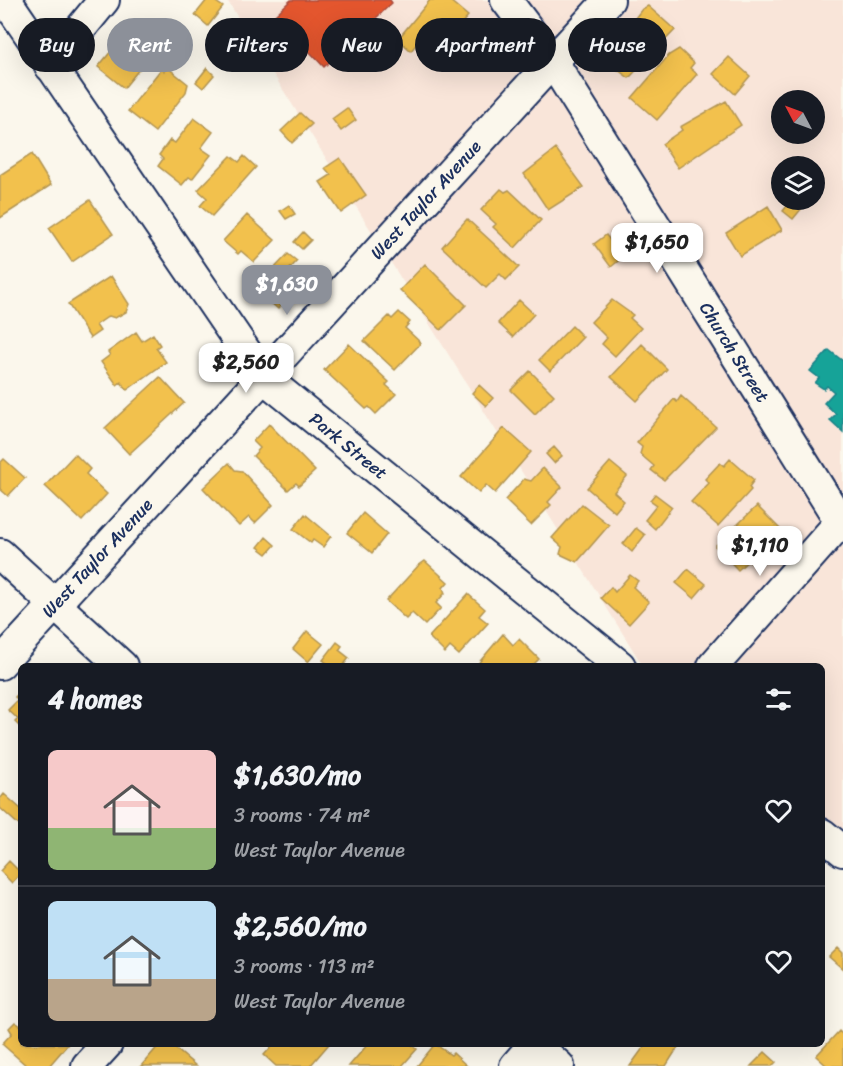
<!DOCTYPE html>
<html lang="en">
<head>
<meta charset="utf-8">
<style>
  :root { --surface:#171b24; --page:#20242c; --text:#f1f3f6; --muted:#9ea1a6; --line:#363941; --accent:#8c9099 }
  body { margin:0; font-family:Sriracha,sans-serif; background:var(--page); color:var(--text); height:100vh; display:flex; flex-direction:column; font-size:22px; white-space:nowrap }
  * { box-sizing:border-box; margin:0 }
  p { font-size:20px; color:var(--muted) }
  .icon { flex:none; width:33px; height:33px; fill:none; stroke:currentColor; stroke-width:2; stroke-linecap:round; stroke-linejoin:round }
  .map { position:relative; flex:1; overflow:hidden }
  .side { position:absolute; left:18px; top:663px; width:807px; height:384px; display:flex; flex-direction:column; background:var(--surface); border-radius:9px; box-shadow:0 6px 24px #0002 }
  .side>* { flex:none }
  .banner { position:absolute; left:18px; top:18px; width:807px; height:54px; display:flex; gap:12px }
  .needle { width:39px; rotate:311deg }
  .controls { position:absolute; left:771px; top:90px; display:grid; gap:12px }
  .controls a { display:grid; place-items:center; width:54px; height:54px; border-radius:50%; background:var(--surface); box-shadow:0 6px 24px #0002; font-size:30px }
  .price { position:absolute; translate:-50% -51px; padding:0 14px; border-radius:12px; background:#fff; color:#222; font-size:20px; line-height:39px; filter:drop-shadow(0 2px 3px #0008) }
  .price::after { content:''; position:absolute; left:50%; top:36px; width:18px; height:14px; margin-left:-9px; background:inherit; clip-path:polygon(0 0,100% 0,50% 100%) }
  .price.current { background:var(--accent); color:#fff }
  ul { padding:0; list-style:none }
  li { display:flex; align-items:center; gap:18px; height:150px; padding:0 30px }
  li+li { border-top:2px solid var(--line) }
  li span { display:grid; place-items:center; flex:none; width:168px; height:120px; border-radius:9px; color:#555 }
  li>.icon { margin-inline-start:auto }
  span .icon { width:72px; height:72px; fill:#fffc; stroke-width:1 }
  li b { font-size:26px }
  h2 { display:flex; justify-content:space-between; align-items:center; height:72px; padding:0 30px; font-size:26px }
  .chip { padding:0 21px; border-radius:27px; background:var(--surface); box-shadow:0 6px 24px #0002; font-size:21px; line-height:54px }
  .chip.current { background:var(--accent); color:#fff }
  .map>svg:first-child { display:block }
  .built { fill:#f9e5d9; fill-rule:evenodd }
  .homes { fill:#f2c14e; stroke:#b29553; stroke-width:1.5 }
  .shops { fill:#e4572e; stroke:#a84b3c; stroke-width:1.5 }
  .public { fill:#17a398; stroke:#188087; stroke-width:1.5 }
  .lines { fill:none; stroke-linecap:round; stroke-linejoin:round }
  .minor-casing { stroke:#1b2f5e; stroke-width:34 }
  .minor { stroke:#fbf7ec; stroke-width:30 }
  .labels { text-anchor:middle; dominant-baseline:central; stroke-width:6; stroke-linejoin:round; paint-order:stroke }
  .street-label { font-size:18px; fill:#1b2f5e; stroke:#fbf7ec }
</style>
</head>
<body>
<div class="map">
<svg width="843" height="1066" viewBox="0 0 843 1066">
  <rect width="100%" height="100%" fill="#fbf7ec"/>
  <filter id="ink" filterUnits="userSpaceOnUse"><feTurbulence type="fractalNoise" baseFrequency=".0167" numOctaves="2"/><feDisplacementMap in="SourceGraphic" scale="12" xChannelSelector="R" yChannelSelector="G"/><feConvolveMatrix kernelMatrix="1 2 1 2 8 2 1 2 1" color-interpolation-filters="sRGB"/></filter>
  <g filter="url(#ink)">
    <path class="built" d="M227 0H843V851L822 834V666H643ZM782 100H814V134H782ZM782 166H814V200H782Z"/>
    <path class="homes" d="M207 0H213L223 7 208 26 195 15Z
      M430 0H449L468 16 438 50 422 37 411 51 398 39Z
      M648 6 675 30 629 78 603 59 642 9Z
      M132 26 157 47 124 88 98 67Z
      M679 49 694 63 690 68 697 74 657 120 632 98 669 55Z
      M729 57 750 76 735 94 713 74Z
      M167 67 188 84 186 92 155 132 128 111 161 69 164 71Z
      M207 68 214 75 203 88 196 82Z
      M726 101 741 125 678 168 662 144 682 130 680 127Z
      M347 108 356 120 341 131 332 119Z
      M300 113 312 124 292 143 281 131Z
      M194 118 213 132 201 148 211 155 192 179 189 177 182 185 158 166 163 159 159 155 170 140 175 143Z
      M556 149 584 187 548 210 524 174Z
      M32 154 51 185 0 218V175Z
      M231 156 239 162 244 156 256 167 212 216 200 206 207 198 198 190Z
      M340 158 366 195 341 213 320 182 331 175 325 168Z
      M501 189 505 192 509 190 541 220 515 248 493 227 496 224 481 210Z
      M90 200 113 234 72 262 49 228Z
      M792 200 808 201 793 219 783 211Z
      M289 205 295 214 286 219 280 211Z
      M768 206 782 230 740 256 726 233Z
      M247 215 275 240 254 262 241 251 238 254 223 241Z
      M467 219 519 267 506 280 500 274 486 288 442 247Z
      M303 232 311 240 302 249 294 242Z
      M606 235 623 257 611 267 594 244Z
      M288 254 297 261 287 272 301 285 278 309 252 286 262 276 266 277Z
      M425 264 466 305 441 330 400 290Z
      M111 276 129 304 126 312 115 318 109 316 96 325 100 331 90 338 68 304Z
      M519 300 534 314 513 337 498 323Z
      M612 300 633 315 630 318 641 328 615 356 602 344 607 338 591 322Z
      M399 312 410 322 405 328 421 343 395 370 364 341 389 316 392 319Z
      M572 326 583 337 550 371 539 360Z
      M136 332 142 341 153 334 160 345 156 348 166 362 127 390 121 382 117 385 101 362 110 355 108 352Z
      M349 344 389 382 386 385 396 394 376 414 369 407 366 409 324 370Z
      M642 344 667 369 637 401 611 377Z
      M530 371 554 395 535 414 511 390Z
      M160 377 184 403 129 454 105 428Z
      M479 385 493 398 486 406 472 393Z
      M681 396 716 427 664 480 651 470 654 466 640 454 642 447 637 443 674 399 677 402Z
      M269 424 315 471 299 486 296 483 288 490 253 456 260 448 253 441Z
      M504 428 531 452 495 493 486 485 479 493 461 477Z
      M554 447 562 456 554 463 546 454Z
      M75 454 90 469 86 474 107 494 82 521 45 486Z
      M4 459 25 478 8 496 0 489V463Z
      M730 459 754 480 749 487 751 490 718 526 691 502 709 483 705 479 720 463 724 466Z
      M610 462 627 476 614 492 624 501 615 512 587 488Z
      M229 463 235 470 242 471 273 505 255 523 249 517 239 526 203 488Z
      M543 468 562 487 548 502 551 505 531 525 505 500 524 479 531 481Z
      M655 494 672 507 655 529 645 520 657 505 650 500Z
      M582 504 609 525 577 562 560 554 562 547 552 538Z
      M757 506 784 533 752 563 749 560 738 570 715 546Z
      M363 513 387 534 372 553 347 533Z
      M305 514 331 536 323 547 313 540 311 543 293 529Z
      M636 528 645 535 632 552 623 544Z
      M266 537 275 545 267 554 258 547Z
      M425 561 448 582 443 588 445 593 436 603 441 608 425 625 412 613 406 619 386 601 418 566Z
      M688 569 706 584 694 598 676 583Z
      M630 575 638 581 633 587 649 602 629 624 601 598 611 587 615 592Z
      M468 594 485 609 479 616 488 623 459 655 450 647 445 653 429 637Z
      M307 631 323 644 308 662 293 649Z
      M503 634 513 645 519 639 539 659 532 666H476Z
      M337 642 342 646 339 650 349 658 343 666H331L323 660Z
      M21 691V728L15 722 18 719 8 710 18 700 15 697Z
      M4 794 21 809V827L0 808V799Z
      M9 861 21 873 12 883 0 871Z
      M838 948 843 953V969L829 957Z
      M15 1022 21 1026V1044H68L49 1066H27L2 1044 12 1033 9 1028Z
      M839 1031 843 1035V1066H827L816 1056Z
      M160 1044H170L196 1066H141Z
      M274 1044H329L310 1066H276L264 1055Z
      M368 1044H411L417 1049 402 1066H349Z
      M435 1044 451 1055 453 1053 467 1066H417Z
      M646 1044H680L666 1066H630Z
      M765 1052 776 1062 772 1066H751Z"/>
    <path class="shops" d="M291 0H390L392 3 324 67 275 15Z"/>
    <path class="public" d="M829 350 843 361V432L830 420 836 414 824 403 834 392 827 386 824 389 815 383 819 378 810 371Z"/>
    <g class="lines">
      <defs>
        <g id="minor">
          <path id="s1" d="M6 0 263 377 620 666"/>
          <path id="s2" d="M506 0 553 62 843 526"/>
          <path d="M50 66 104 0"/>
          <path d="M0 554 122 666"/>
          <path id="s3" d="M0 664 609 0"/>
          <path d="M713 666 843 519"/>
          <path d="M822 834 843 851"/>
          <path d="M534 1044 559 1066"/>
          <path d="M87 1066 107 1044"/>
          <path d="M515 1066 534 1044"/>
        </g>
      </defs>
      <use href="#minor" class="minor-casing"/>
      <use href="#minor" class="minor"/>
    </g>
  </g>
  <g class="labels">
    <g class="street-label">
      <text stroke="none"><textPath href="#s3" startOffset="630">West Taylor Avenue</textPath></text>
      <text stroke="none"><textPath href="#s2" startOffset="420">Church Street</textPath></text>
      <text stroke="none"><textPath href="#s1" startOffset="566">Park Street</textPath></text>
      <text stroke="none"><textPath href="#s3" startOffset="144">West Taylor Avenue</textPath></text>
    </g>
  </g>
</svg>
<div class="controls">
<a><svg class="needle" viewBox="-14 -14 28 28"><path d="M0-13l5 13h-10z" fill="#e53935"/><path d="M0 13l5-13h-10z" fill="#9ea1a6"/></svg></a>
<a><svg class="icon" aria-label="layers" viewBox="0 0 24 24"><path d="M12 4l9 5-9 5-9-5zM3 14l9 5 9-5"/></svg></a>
</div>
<b class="price" style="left:657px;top:274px">$1,650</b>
<b class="price current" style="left:287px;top:316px">$1,630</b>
<b class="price" style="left:246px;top:394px">$2,560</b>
<b class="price" style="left:760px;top:577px">$1,110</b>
<div class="banner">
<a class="chip">Buy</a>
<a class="chip current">Rent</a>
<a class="chip">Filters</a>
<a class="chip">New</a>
<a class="chip">Apartment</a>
<a class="chip">House</a>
</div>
<section class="side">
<h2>4 homes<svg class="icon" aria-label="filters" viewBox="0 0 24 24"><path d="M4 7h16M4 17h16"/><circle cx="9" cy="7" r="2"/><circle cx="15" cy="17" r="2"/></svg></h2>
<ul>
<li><span style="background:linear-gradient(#f6c9c9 65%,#8fb573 0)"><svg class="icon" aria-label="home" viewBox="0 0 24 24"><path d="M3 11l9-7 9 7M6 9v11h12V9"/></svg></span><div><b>$1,630/mo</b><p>3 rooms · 74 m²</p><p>West Taylor Avenue</p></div><svg class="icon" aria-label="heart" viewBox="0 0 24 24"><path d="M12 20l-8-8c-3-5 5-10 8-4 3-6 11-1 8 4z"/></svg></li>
<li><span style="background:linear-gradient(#bfe0f5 65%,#b9a48a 0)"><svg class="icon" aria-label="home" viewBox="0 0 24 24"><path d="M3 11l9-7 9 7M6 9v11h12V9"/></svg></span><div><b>$2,560/mo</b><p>3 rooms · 113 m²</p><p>West Taylor Avenue</p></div><svg class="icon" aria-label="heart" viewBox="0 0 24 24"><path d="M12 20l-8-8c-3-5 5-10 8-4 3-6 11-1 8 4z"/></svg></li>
</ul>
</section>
</div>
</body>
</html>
